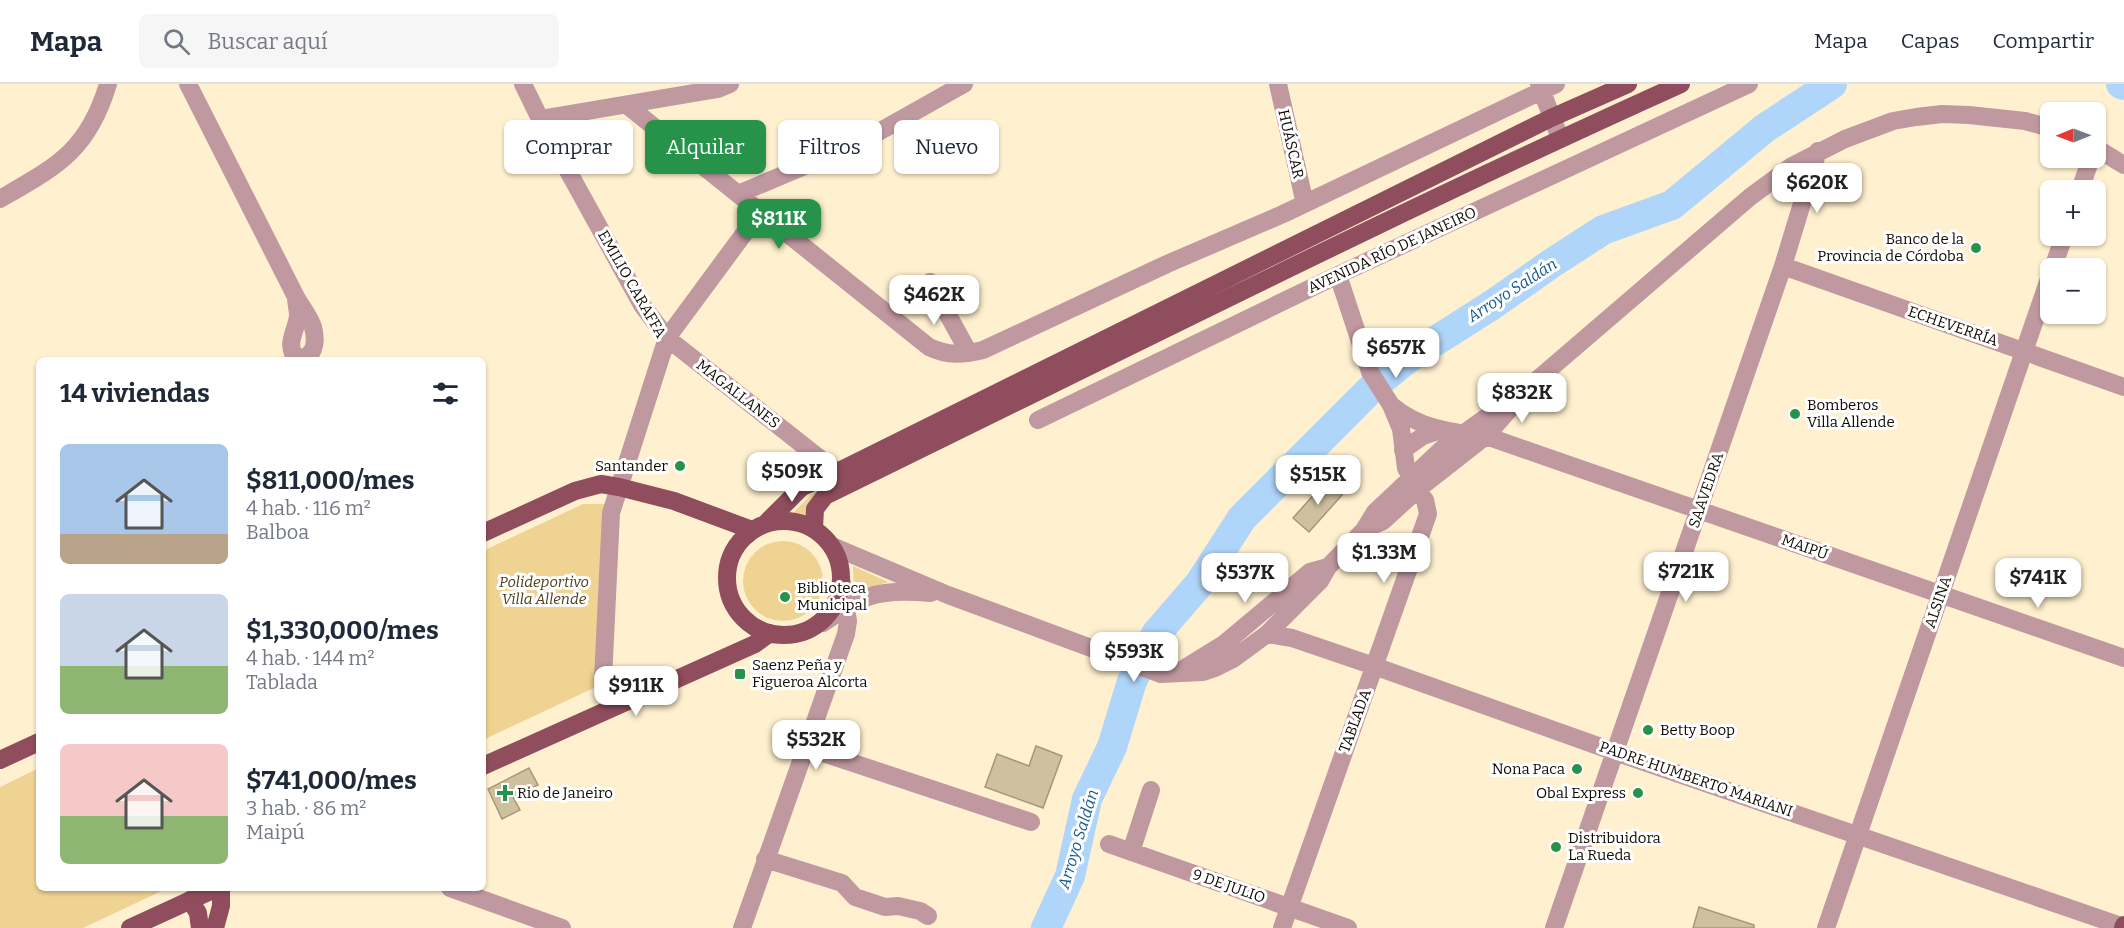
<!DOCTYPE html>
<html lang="es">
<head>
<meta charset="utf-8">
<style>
  :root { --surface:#fff; --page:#f6f6f7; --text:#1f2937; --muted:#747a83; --line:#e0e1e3; --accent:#27924a }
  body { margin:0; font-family:Bitter,serif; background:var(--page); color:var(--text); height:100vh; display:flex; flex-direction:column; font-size:22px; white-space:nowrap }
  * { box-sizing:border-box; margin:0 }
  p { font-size:20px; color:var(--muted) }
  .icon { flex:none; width:33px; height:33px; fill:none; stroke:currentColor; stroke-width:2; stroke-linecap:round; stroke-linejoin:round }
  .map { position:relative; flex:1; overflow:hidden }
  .side { position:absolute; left:36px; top:273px; width:450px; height:534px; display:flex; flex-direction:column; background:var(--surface); border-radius:9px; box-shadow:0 2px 4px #0004 }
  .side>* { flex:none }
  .banner { position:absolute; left:504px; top:36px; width:570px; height:54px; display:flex; gap:12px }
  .needle { width:39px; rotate:269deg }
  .buttons { position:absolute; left:2040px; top:18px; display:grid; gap:12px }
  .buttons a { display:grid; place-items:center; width:66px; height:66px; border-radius:9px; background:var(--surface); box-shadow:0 2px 4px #0004; font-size:30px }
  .price { position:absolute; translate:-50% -51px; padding:0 14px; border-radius:12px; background:#fff; color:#222; font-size:20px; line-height:39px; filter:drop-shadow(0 2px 3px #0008) }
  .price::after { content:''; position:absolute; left:50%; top:36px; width:18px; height:14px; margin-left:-9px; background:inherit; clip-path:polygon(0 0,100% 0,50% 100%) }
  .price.current { background:var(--accent); color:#fff }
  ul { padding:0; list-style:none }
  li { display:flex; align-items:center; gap:18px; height:150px; padding:0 24px }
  li span { display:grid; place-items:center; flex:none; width:168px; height:120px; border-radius:9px; color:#555 }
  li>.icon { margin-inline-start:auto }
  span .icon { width:72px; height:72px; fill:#fffc; stroke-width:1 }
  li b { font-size:26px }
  h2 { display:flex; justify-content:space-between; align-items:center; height:72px; padding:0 24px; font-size:26px }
  .chip { padding:0 21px; border-radius:9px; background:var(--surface); box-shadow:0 2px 4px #0004; font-size:21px; line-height:54px }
  .chip.current { background:var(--accent); color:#fff }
  header { display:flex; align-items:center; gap:36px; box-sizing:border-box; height:84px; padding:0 30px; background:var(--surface); border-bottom:2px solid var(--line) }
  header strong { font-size:28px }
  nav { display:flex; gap:33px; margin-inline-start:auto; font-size:21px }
  .search { width:420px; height:54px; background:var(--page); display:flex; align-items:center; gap:15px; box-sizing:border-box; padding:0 21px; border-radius:9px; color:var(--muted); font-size:22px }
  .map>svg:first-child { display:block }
  .green { fill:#eed392 }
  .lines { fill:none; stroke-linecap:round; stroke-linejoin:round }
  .river { stroke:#afd5fa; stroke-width:30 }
  .building { fill:#cfc1a0; stroke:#a59878; stroke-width:1.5 }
  .minor { stroke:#c098a0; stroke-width:18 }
  .major { stroke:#904d5d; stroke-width:18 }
  .poi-dot { fill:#27924a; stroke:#fff; stroke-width:2 }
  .labels { text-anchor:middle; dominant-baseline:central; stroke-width:6; stroke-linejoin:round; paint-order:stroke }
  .street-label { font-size:15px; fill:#100b02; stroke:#fff }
  .poi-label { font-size:15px; fill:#100b02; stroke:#fff; text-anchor:start }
  .park-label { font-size:15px; font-style:italic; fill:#4c3e1a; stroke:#fff }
  .water-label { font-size:16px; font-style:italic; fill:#155b92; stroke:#fff }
</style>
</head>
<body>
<header>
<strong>Mapa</strong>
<div class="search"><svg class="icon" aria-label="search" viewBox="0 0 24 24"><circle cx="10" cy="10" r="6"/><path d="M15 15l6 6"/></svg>Buscar aquí</div>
<nav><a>Mapa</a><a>Capas</a><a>Compartir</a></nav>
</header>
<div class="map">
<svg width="2124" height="844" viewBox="0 0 2124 844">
  <rect width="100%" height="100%" fill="#fff1cf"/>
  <path class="green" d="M834 400 811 438 801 432 791 431 812 410Z
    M583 420H608L600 601 483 656V467Z
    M743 497a40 40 0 1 1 80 0a40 40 0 1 1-80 0Z
    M853 482 888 498 854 509Z
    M39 684V804H168L83 844H0V703Z"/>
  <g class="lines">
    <path class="river" d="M2121 0 2124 1
      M1046 844 1070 792 1087 715 1112 663 1132 597 1156 550 1200 499 1242 434 1374 302 1407 275 1492 221 1552 179 1603 146 1672 121 1765 44 1832 0"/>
  </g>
  <path class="building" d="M1326 397 1342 411 1309 448 1293 434Z
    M1036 662 1062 672 1043 724 985 703 997 670 1029 682Z
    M529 684 538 701 513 713 520 726 502 735 488 705Z
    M1699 823 1754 841V844H1693Z"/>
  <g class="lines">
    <path class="minor" d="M188 0 296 213C301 222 310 233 313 243 317 259 315 275 296 274 285 260 296 248 298 232 298 226 296 219 296 213
      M523 0 546 47 642 221 667 254 837 388
      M1278 0 1305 120
      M1539 0 1560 54
      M628 22 929 263C948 272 963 271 983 266L1167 180 1283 130 1556 0
      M540 35 718 5 730 0
      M2096 64 2124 81
      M2080 106 2091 74
      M738 110 859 59 964 0
      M0 115C57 82 88 67 108 0
      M1783 182 2124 303
      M2053 184 2064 152
      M930 198 969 269
      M1391 321C1418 344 1451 349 1486 352L2124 574
      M1038 336 1338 191 1749 0
      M1403 366 1423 352 1441 346
      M1372 442 1383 437 1417 406 1486 352 1516 318
      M832 462 948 511 1161 590 1203 588 1215 584 1233 575 1267 550 1320 497 1328 483 1364 446 1375 428 1442 365 1531 301 1750 113 1792 82 1845 55 1893 37 1916 33 1942 30 1969 31 2025 37 2050 44
      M823 539C835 531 848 522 860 516 882 506 907 507 931 509
      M1267 550 1292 554 1374 582 1615 668 2124 843
      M1177 589 1224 560 1310 488 1328 483
      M611 624 603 596 611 429 667 254 760 128
      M805 663 1031 738
      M1109 760 1348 844
      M1131 768 1151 706
      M765 775 842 799 855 813 885 823 898 822 920 827 928 832
      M450 804 562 844
      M742 844 846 550 848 537 842 498
      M1282 844 1428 430 1425 416 1417 406 1406 384 1401 345 1391 321 1370 288 1338 191
      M1554 844 1783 182 1818 67
      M1826 844 2050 192"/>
    <path class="major" d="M727 494a57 57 0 1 1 114 0a57 57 0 1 1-114 0Z
      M766 439 802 403 837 388 1551 34 1628 0
      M814 444 815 425 825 412C1110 273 1392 130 1681 0
      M483 449 575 407 601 400 619 403 674 417 752 446
      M0 676 39 658
      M483 682 755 560 770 549
      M190 816 198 829 200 844
      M130 844 217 804
      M215 844 221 822V804
      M2123 844 2124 841"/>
  </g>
  <g class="poi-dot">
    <circle cx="1976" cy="164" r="6"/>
    <circle cx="1795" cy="330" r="6"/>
    <circle cx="680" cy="382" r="6"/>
    <circle cx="785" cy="513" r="6"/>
    <rect x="734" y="584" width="12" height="12" rx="3"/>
    <circle cx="1648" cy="646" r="6"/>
    <circle cx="1577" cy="685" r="6"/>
    <path d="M502 700h6v6h6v6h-6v6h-6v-6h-6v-6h6z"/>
    <circle cx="1638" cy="709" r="6"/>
    <circle cx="1556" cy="763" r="6"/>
  </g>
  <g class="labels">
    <g class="street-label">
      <text transform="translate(1291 60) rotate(77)">HUÁSCAR</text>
      <text transform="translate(1392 166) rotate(-25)">AVENIDA RÍO DE JANEIRO</text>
      <text transform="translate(632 200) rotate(60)">EMILIO CARAFFA</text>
      <text transform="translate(1953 242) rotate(19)">ECHEVERRÍA</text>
      <text transform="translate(738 310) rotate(38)">MAGALLANES</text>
      <text transform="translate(1706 406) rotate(-71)">SAAVEDRA</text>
      <text transform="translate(1805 463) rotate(19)">MAIPÚ</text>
      <text transform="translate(1938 518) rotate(-71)">ALSINA</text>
      <text transform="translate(1355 637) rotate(-70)">TABLADA</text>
      <text transform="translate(1696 695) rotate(19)">PADRE HUMBERTO MARIANI</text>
      <text transform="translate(1229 802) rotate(19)">9 DE JULIO</text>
    </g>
    <g class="poi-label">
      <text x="1964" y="155" text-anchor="end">Banco de la<tspan x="1964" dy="17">Provincia de Córdoba</tspan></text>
      <text x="1807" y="321">Bomberos<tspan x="1807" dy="17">Villa Allende</tspan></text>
      <text x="668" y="382" text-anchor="end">Santander</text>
      <text x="797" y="504">Biblioteca<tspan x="797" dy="17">Municipal</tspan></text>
      <text x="752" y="581">Saenz Peña y<tspan x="752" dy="17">Figueroa Alcorta</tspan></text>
      <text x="1660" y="646">Betty Boop</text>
      <text x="1565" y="685" text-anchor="end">Nona Paca</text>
      <text x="517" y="709">Rio de Janeiro</text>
      <text x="1626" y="709" text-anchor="end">Obal Express</text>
      <text x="1568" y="754">Distribuidora<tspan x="1568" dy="17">La Rueda</tspan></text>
    </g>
    <g class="park-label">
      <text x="544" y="498">Polideportivo<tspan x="544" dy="17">Villa Allende</tspan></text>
    </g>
    <g class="water-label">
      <text transform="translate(1512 206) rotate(-33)">Arroyo Saldán</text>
      <text transform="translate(1078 755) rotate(-73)">Arroyo Saldán</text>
    </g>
  </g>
</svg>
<div class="buttons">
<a><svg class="needle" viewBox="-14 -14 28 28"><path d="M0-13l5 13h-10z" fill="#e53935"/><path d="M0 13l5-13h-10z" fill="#747a83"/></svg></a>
<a>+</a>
<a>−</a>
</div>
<b class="price" style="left:1817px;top:130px">$620K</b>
<b class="price current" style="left:779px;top:166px">$811K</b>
<b class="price" style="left:934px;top:242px">$462K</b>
<b class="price" style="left:1396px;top:295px">$657K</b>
<b class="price" style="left:1522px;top:340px">$832K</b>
<b class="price" style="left:792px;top:419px">$509K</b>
<b class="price" style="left:1318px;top:422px">$515K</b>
<b class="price" style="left:1384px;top:500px">$1.33M</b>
<b class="price" style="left:1686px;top:519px">$721K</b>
<b class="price" style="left:1245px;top:520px">$537K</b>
<b class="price" style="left:2038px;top:525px">$741K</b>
<b class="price" style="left:1134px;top:599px">$593K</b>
<b class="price" style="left:636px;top:633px">$911K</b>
<b class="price" style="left:816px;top:687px">$532K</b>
<div class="banner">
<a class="chip">Comprar</a>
<a class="chip current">Alquilar</a>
<a class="chip">Filtros</a>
<a class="chip">Nuevo</a>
</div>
<section class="side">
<h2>14 viviendas<svg class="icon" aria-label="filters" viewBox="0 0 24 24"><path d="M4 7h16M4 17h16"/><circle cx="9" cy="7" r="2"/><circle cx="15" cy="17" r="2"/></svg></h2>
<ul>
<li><span style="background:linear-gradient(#a9c7e8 75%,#b9a48a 0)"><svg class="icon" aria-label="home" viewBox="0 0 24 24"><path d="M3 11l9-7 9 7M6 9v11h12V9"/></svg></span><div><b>$811,000/mes</b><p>4 hab. · 116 m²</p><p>Balboa</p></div></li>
<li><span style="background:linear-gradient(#c9d6e8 60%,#8fb573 0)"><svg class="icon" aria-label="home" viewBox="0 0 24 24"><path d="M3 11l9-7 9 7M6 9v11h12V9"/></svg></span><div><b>$1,330,000/mes</b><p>4 hab. · 144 m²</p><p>Tablada</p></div></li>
<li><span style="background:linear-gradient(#f6c9c9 60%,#8fb573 0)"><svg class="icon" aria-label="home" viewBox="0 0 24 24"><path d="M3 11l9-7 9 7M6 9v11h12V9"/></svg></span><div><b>$741,000/mes</b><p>3 hab. · 86 m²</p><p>Maipú</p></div></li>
</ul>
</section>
</div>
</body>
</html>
